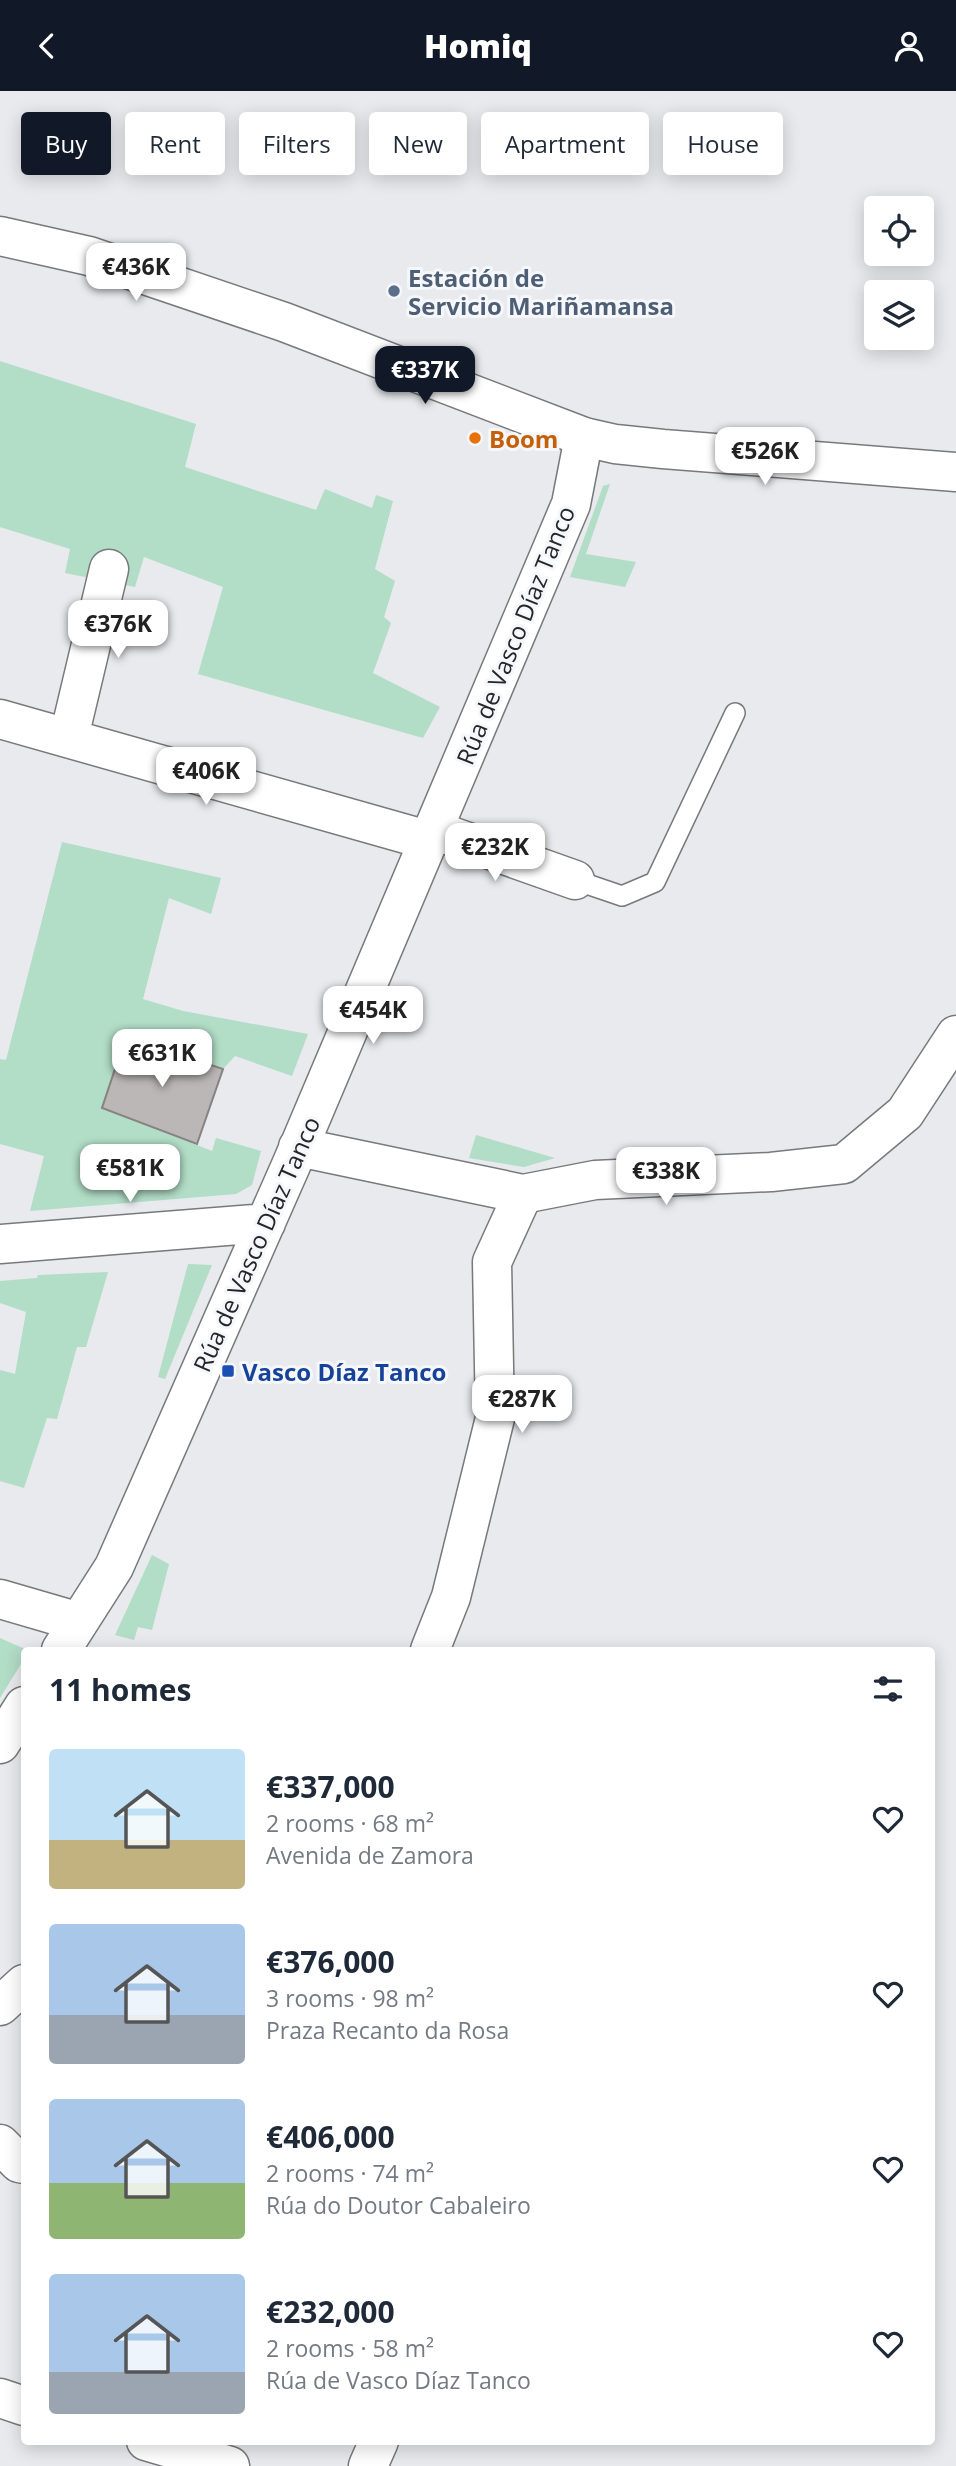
<!DOCTYPE html>
<html lang="en">
<head>
<meta charset="utf-8">
<style>
  :root { --surface:#fff; --page:#f2f2f3; --text:#1f2937; --muted:#747a83; --accent:#111827 }
  body { margin:0; font-family:"Open Sans",sans-serif; background:var(--page); color:var(--text); height:100vh; display:flex; flex-direction:column; font-size:26px; white-space:nowrap }
  * { box-sizing:border-box; margin:0 }
  p { font-size:23px; color:var(--muted) }
  .icon { flex:none; width:38px; height:38px; fill:none; stroke:currentColor; stroke-width:2; stroke-linecap:round; stroke-linejoin:round }
  .map { position:relative; flex:1; overflow:hidden }
  .panel { position:absolute; left:21px; top:1556px; width:914px; height:798px; display:flex; flex-direction:column; background:var(--surface); border-radius:7px; box-shadow:0 4px 18px #0003 }
  .panel>* { flex:none }
  .guide { position:absolute; left:21px; top:21px; width:915px; height:63px; display:flex; gap:14px }
  .buttons { position:absolute; left:864px; top:105px; display:grid; gap:14px }
  .buttons a { display:grid; place-items:center; width:70px; height:70px; border-radius:7px; background:var(--surface); box-shadow:0 4px 18px #0003; font-size:35px }
  .price { position:absolute; translate:-50% -60px; padding:0 16px; border-radius:14px; background:#fff; color:#222; font-size:23px; line-height:46px; filter:drop-shadow(0 2px 4px #0008) }
  .price::after { content:''; position:absolute; left:50%; top:42px; width:21px; height:16px; margin-left:-10px; background:inherit; clip-path:polygon(0 0,100% 0,50% 100%) }
  .price.current { background:var(--accent); color:#fff }
  ul { padding:0; list-style:none }
  li { display:flex; align-items:center; gap:21px; height:175px; padding:0 28px }
  li span { display:grid; place-items:center; flex:none; width:196px; height:140px; border-radius:7px; color:#555 }
  li>.icon { margin-inline-start:auto }
  span .icon { width:84px; height:84px; fill:#fffc; stroke-width:1 }
  li b { font-size:30px }
  h2 { display:flex; justify-content:space-between; align-items:center; height:84px; padding:0 28px; font-size:30px }
  .chip { padding:0 24px; border-radius:7px; background:var(--surface); box-shadow:0 4px 18px #0003; font-size:24px; line-height:63px }
  .chip.current { background:var(--accent); color:#fff }
  header { display:flex; justify-content:space-between; align-items:center; height:91px; padding:0 28px; background:var(--accent); color:#fff; font-size:32px; font-weight:800 }
  .map>svg:first-child { display:block }
  .green { fill:#b2ddc7 }
  .building { fill:#bbb7b6; stroke:#868382; stroke-width:2 }
  .lines { fill:none; stroke-linecap:round; stroke-linejoin:round }
  .service-casing { stroke:#77797b; stroke-width:22 }
  .minor-casing { stroke:#77797b; stroke-width:41 }
  .tertiary-casing { stroke:#77797b; stroke-width:41 }
  .service { stroke:#fff; stroke-width:19 }
  .minor { stroke:#fff; stroke-width:38 }
  .tertiary { stroke:#fff; stroke-width:38 }
  .service-dot { fill:#5c6f8a; stroke:#f5f7fa; stroke-width:2.5 }
  .food-dot { fill:#e8710a; stroke:#f5f7fa; stroke-width:2.5 }
  .transit-dot { fill:#1a4fb4; stroke:#f5f7fa; stroke-width:2.5 }
  .labels { text-anchor:middle; dominant-baseline:central; stroke-width:6; stroke-linejoin:round; paint-order:stroke }
  .service-label { font-size:24px; font-weight:bold; fill:#4e5e75; stroke:#f5f7fa; text-anchor:start }
  .food-label { font-size:24px; font-weight:bold; fill:#c56008; stroke:#f5f7fa; text-anchor:start }
  .street-label { font-size:24px; fill:#252627; stroke:#f5f7fa }
  .transit-label { font-size:24px; font-weight:bold; fill:#164399; stroke:#f5f7fa; text-anchor:start }
</style>
</head>
<body>
<header><svg class="icon" aria-label="back" viewBox="0 0 24 24"><path d="M15 5l-7 7 7 7"/></svg>Homiq<svg class="icon" aria-label="person" viewBox="0 0 24 24"><circle cx="12" cy="8" r="4"/><path d="M4 21q1-7 8-7t8 7"/></svg></header>
<div class="map">
<svg width="956" height="2375" viewBox="0 0 956 2375">
  <rect width="100%" height="100%" fill="#e8eaed"/>
  <path class="green" d="M0 270 196 333 185 376 316 419 325 398 372 417 376 404 393 410 375 478 395 490 384 526 391 532 373 582 440 616 423 647 198 583 223 496 144 466 135 496 65 482 70 458 0 436Z
    M610 393 586 463 636 471 625 496 570 486 603 395Z
    M62 751 221 787 211 823 169 807 143 908 183 920 308 943 292 985 235 965 223 978 126 946 103 1017 212 1060 216 1047 261 1060 252 1094 236 1103 30 1120 44 1065 0 1053V968L6 969Z
    M476 1044 555 1067 524 1076 469 1067Z
    M188 1173 212 1174 165 1288 158 1286Z
    M108 1181 86 1256H77L57 1328 47 1327 24 1397 0 1390V1279L15 1283 26 1221 0 1212V1190L37 1187 38 1184Z
    M152 1464 169 1473 152 1539 138 1536 134 1549 115 1544Z
    M0 1547 27 1559H24V1568L0 1607Z"/>
  <path class="building" d="M126 945 223 978 197 1053 102 1017Z"/>
  <g class="lines">
    <defs>
      <path id="service" d="M575 789 622 805 655 791 735 622"/>
      <path id="minor" d="M0 628 427 749
        M69 646 109 478
        M434 739 575 789
        M298 1056 523 1103 595 1089 771 1081 844 1073 905 1022 956 944
        M0 1153 266 1132
        M0 1508 79 1531
        M61 1559 114 1476 292 1072 571 413 584 346
        M430 1559 451 1506 495 1327 492 1171 523 1103
        M0 1653 24 1615
        M0 1915 24 1893
        M0 2053 19 2072 24 2073
        M0 2307 24 2315
        M146 2350 230 2375
        M368 2375 379 2350"/>
      <path id="tertiary" d="M0 145 89 165 284 231 584 346 615 353 663 358 956 381"/>
    </defs>
    <use href="#service" class="service-casing"/>
    <use href="#minor" class="minor-casing"/>
    <use href="#tertiary" class="tertiary-casing"/>
    <use href="#service" class="service"/>
    <use href="#minor" class="minor"/>
    <use href="#tertiary" class="tertiary"/>
  </g>
  <circle class="service-dot" cx="394" cy="200" r="7"/>
  <circle class="food-dot" cx="475" cy="347" r="7"/>
  <rect class="transit-dot" x="221" y="1273" width="14" height="14" rx="3.5"/>
  <g class="labels">
    <g class="service-label">
      <text x="408" y="186">Estación de<tspan x="408" dy="28">Servicio Mariñamansa</tspan></text>
    </g>
    <g class="food-label">
      <text x="489" y="347">Boom</text>
    </g>
    <g class="street-label">
      <text transform="translate(515 544) rotate(-68)">Rúa de Vasco Díaz Tanco</text>
      <text transform="translate(256 1153) rotate(-66)">Rúa de Vasco Díaz Tanco</text>
    </g>
    <g class="transit-label">
      <text x="242" y="1280">Vasco Díaz Tanco</text>
    </g>
  </g>
</svg>
<div class="buttons">
<a><svg class="icon" aria-label="locate" viewBox="0 0 24 24"><circle cx="12" cy="12" r="6"/><path d="M12 2v4M12 18v4M2 12h4M18 12h4"/></svg></a>
<a><svg class="icon" aria-label="layers" viewBox="0 0 24 24"><path d="M12 4l9 5-9 5-9-5zM3 14l9 5 9-5"/></svg></a>
</div>
<b class="price" style="left:136px;top:212px">€436K</b>
<b class="price current" style="left:425px;top:315px">€337K</b>
<b class="price" style="left:765px;top:396px">€526K</b>
<b class="price" style="left:118px;top:569px">€376K</b>
<b class="price" style="left:206px;top:716px">€406K</b>
<b class="price" style="left:495px;top:792px">€232K</b>
<b class="price" style="left:373px;top:955px">€454K</b>
<b class="price" style="left:162px;top:998px">€631K</b>
<b class="price" style="left:130px;top:1113px">€581K</b>
<b class="price" style="left:666px;top:1116px">€338K</b>
<b class="price" style="left:522px;top:1344px">€287K</b>
<div class="guide">
<a class="chip current">Buy</a>
<a class="chip">Rent</a>
<a class="chip">Filters</a>
<a class="chip">New</a>
<a class="chip">Apartment</a>
<a class="chip">House</a>
</div>
<section class="panel">
<h2>11 homes<svg class="icon" aria-label="filters" viewBox="0 0 24 24"><path d="M4 7h16M4 17h16"/><circle cx="9" cy="7" r="2"/><circle cx="15" cy="17" r="2"/></svg></h2>
<ul>
<li><span style="background:linear-gradient(#bfe0f5 65%,#c2b280 0)"><svg class="icon" aria-label="home" viewBox="0 0 24 24"><path d="M3 11l9-7 9 7M6 9v11h12V9"/></svg></span><div><b>€337,000</b><p>2 rooms · 68 m²</p><p>Avenida de Zamora</p></div><svg class="icon" aria-label="heart" viewBox="0 0 24 24"><path d="M12 20l-8-8c-3-5 5-10 8-4 3-6 11-1 8 4z"/></svg></li>
<li><span style="background:linear-gradient(#a9c7e8 65%,#9aa5b1 0)"><svg class="icon" aria-label="home" viewBox="0 0 24 24"><path d="M3 11l9-7 9 7M6 9v11h12V9"/></svg></span><div><b>€376,000</b><p>3 rooms · 98 m²</p><p>Praza Recanto da Rosa</p></div><svg class="icon" aria-label="heart" viewBox="0 0 24 24"><path d="M12 20l-8-8c-3-5 5-10 8-4 3-6 11-1 8 4z"/></svg></li>
<li><span style="background:linear-gradient(#a9c7e8 60%,#8fb573 0)"><svg class="icon" aria-label="home" viewBox="0 0 24 24"><path d="M3 11l9-7 9 7M6 9v11h12V9"/></svg></span><div><b>€406,000</b><p>2 rooms · 74 m²</p><p>Rúa do Doutor Cabaleiro</p></div><svg class="icon" aria-label="heart" viewBox="0 0 24 24"><path d="M12 20l-8-8c-3-5 5-10 8-4 3-6 11-1 8 4z"/></svg></li>
<li><span style="background:linear-gradient(#a9c7e8 70%,#9aa5b1 0)"><svg class="icon" aria-label="home" viewBox="0 0 24 24"><path d="M3 11l9-7 9 7M6 9v11h12V9"/></svg></span><div><b>€232,000</b><p>2 rooms · 58 m²</p><p>Rúa de Vasco Díaz Tanco</p></div><svg class="icon" aria-label="heart" viewBox="0 0 24 24"><path d="M12 20l-8-8c-3-5 5-10 8-4 3-6 11-1 8 4z"/></svg></li>
</ul>
</section>
</div>
</body>
</html>
